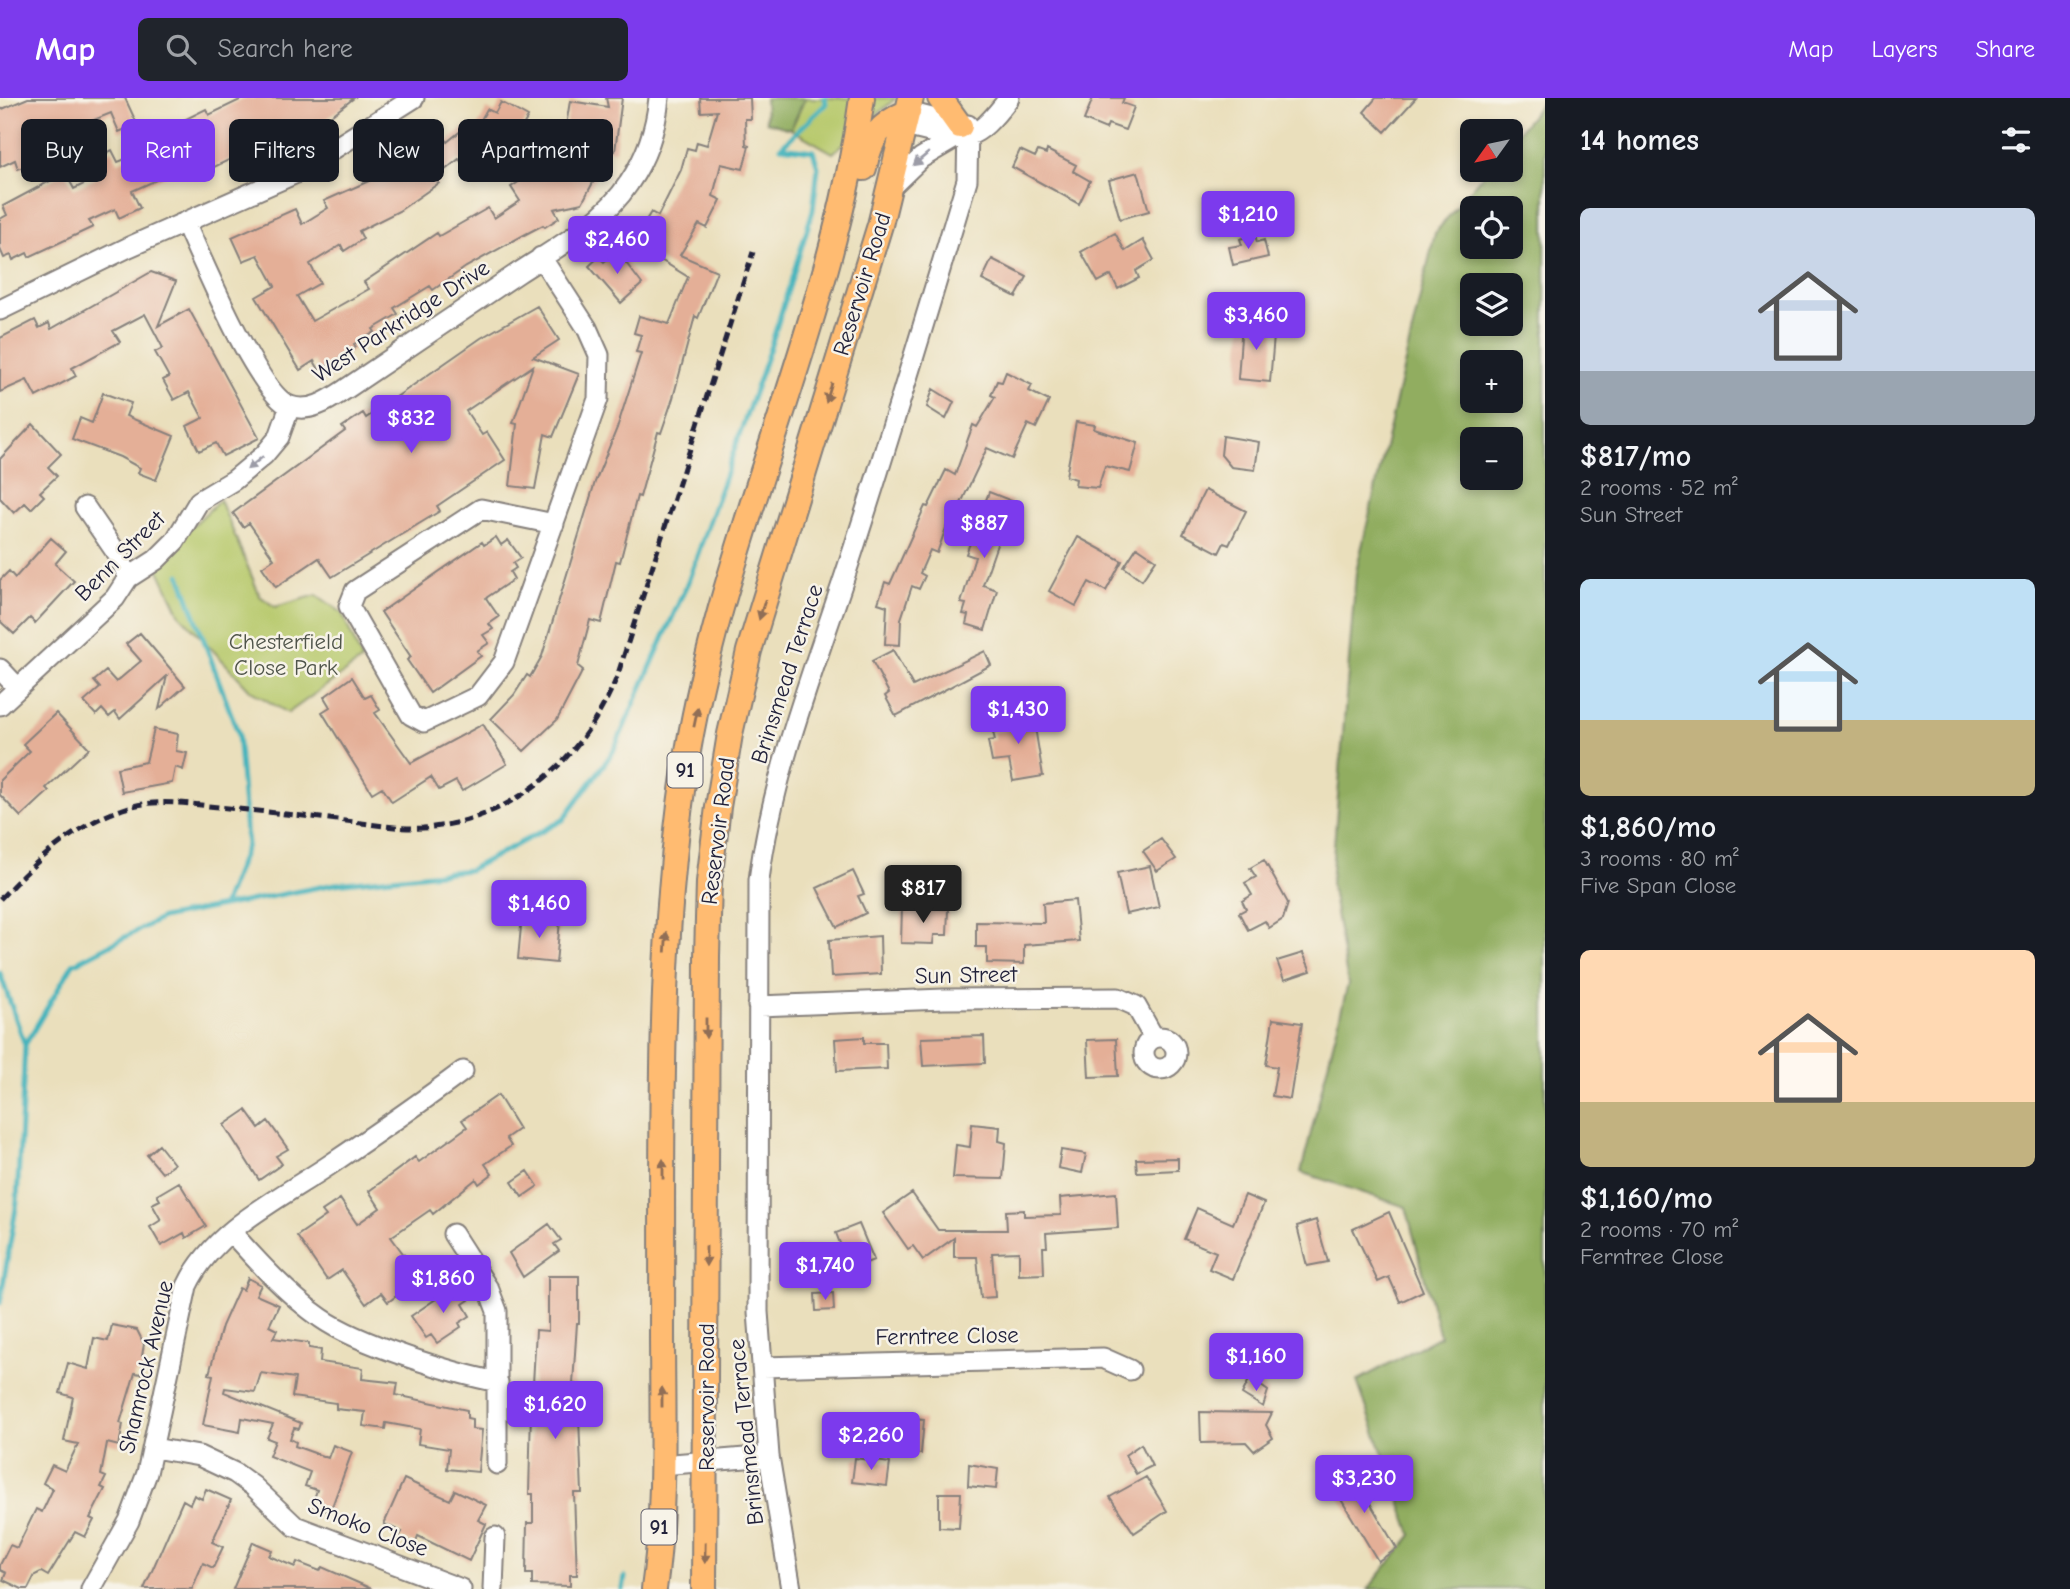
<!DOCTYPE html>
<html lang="en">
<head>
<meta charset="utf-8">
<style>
  :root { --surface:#171b24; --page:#20242c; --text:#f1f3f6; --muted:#9ea1a6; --accent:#7c3aed }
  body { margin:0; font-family:"Comic Neue",sans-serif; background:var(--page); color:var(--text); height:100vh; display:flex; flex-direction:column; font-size:26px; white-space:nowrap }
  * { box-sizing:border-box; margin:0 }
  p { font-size:23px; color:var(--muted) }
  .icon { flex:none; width:38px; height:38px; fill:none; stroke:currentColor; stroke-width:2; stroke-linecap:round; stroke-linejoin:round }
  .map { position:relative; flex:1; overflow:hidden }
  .details { display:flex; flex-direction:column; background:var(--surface); width:525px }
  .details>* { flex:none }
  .guide { position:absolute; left:21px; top:21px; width:665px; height:63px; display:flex; gap:14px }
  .needle { width:46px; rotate:237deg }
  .fabs { position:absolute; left:1460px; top:21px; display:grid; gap:14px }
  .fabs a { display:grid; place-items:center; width:63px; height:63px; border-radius:10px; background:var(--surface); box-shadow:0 4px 10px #0003; font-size:35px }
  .price { position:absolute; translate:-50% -60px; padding:0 16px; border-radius:7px; background:var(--accent); color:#fff; font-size:23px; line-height:46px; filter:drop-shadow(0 2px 4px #0008) }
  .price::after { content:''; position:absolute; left:50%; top:42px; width:21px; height:16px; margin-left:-10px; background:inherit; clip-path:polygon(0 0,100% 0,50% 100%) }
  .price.active { background:#222; color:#fff }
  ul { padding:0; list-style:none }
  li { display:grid; align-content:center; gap:14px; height:371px; padding:0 35px }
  li span { display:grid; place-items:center; height:217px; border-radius:10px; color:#555 }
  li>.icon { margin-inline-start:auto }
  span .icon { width:126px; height:126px; fill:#fffc; stroke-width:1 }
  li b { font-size:30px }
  h2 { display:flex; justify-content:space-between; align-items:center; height:84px; padding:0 35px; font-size:30px }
  .tag { padding:0 24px; border-radius:10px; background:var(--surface); box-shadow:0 4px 10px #0003; font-size:24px; line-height:63px }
  .tag.active { background:var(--accent); color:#fff }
  header { display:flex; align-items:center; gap:42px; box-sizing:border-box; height:98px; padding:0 35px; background:var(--accent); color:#fff }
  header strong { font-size:33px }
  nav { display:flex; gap:38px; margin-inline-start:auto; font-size:24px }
  .search { width:490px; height:63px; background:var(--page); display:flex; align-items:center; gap:18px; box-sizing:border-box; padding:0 24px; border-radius:10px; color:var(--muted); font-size:26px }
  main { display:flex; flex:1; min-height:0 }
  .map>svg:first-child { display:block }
  .green { fill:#b7c96c; stroke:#6c7654; stroke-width:2 }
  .forest { fill:#91ad60; stroke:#5a684e; stroke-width:2; fill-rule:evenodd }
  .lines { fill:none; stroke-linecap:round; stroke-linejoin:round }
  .stream { stroke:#43b3bc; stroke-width:5 }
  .building { fill:#e4af97 }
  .minor-casing { stroke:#86807c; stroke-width:23 }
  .major-casing { stroke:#86807c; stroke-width:28 }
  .minor { stroke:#fff; stroke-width:19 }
  .major { stroke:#ffbb71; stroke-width:24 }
  .rail { stroke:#22223b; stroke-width:5; stroke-dasharray:10 5; stroke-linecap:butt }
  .oneway { fill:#9c9ca7 }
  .oneway2 { fill:#906e56 }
  .labels { text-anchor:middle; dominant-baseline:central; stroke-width:5; stroke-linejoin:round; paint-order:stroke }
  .shield { fill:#f7f3e8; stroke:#62616f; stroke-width:2 }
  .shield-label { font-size:21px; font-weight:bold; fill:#22223b }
  .street-label { font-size:23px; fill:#22223b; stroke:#f7f3e8 }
  .park-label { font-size:23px; fill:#4f544a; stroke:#f7f3e8 }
</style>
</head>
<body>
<header>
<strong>Map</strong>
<div class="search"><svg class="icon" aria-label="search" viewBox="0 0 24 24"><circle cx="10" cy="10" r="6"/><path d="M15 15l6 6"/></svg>Search here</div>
<nav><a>Map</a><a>Layers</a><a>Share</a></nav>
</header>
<main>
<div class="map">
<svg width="1545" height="1491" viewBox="0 0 1545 1491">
  <rect width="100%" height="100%" fill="#f7f3e8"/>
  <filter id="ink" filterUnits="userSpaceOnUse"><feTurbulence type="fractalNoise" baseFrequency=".0143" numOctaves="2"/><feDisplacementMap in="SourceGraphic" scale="14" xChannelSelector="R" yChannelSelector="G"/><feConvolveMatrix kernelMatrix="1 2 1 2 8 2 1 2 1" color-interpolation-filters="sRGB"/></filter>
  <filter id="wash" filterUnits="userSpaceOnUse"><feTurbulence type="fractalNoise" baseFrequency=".00686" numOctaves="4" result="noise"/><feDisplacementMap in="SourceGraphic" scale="28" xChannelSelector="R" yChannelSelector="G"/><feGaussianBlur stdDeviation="1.57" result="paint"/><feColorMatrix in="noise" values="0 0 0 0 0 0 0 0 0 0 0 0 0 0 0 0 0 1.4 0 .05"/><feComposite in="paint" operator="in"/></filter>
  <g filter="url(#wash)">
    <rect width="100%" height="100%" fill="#eadfbc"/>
    <path class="green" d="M805 0H896L833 55 791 31Z
      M220 402 260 498 275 509 317 497 342 515 362 562 288 615 251 593 180 517 158 470 186 434Z"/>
    <path class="forest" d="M765 0H805L791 31 766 24Z
      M1545 1V1491H1368L1412 1437 1357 1283 1440 1238 1406 1109 1301 1074 1348 886 1331 785 1356 474 1435 135 1487 72H1510V44ZM1472 110H1510V149H1472ZM1510 187V226H1472V187ZM1472 264H1510V303H1472ZM1472 341H1510V380H1472Z"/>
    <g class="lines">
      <path class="stream" d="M781 49 826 6 825 0
        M180 477 238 635 247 747 223 808
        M0 875 25 947 17 1104 0 1205
        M25 947 73 866 162 820 335 786 469 772 563 722 613 654 688 484 772 244 813 112 818 69 813 53 781 49
        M623 1491 625 1479"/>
    </g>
    <g id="blocks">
      <path class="building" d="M28 0H125L137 26 119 34 111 15 49 40 55 58 18 71 15 62 0 69V12Z
        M244 0H354L310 34 307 29 258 53 262 61 245 69 239 57 210 71 205 60 132 93 140 110 119 120 115 111 89 123 93 129 29 159 27 155 13 162 11 157 4 160 0 151V121L7 117 3 108 61 77 66 76 74 91 98 79 91 63 112 52 118 64 174 42 168 30 206 11 209 17Z
        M606 0H622L615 53 587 48 596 79 582 105 554 111 559 120 545 129 543 127 524 137 466 169 433 192 430 188 394 210 398 216 373 231 375 234 354 246 356 249 320 273 314 263 300 272 256 199 275 188 258 157 243 163 232 139 295 111 302 126 328 110 324 103 369 83 366 77 381 69 379 66 412 44 418 52 440 35 447 44 467 28 473 36 487 11 495 15 501 4 528 19 512 46 483 69 479 64 468 72 459 61 435 80 439 85 399 113 359 133 363 141 344 153 341 147 310 166 320 185 297 198 312 223 369 191 364 184 437 135 439 138 488 110 494 120 520 103 511 89 543 68 564 40 570 3 608 9Z
        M700 0H750L751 21H745L746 47 749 48 743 71 721 66 713 98 721 102 707 130 699 126 680 157 717 173 698 220 695 218 673 300 661 335 658 334 640 399 637 398 620 464 616 463 601 525 590 522 578 568 583 572 557 622 524 653 491 621 514 597 527 577 530 579 542 558 595 384 617 330 641 255 636 254 641 237 634 235 639 218 669 226 688 179 638 148 646 134 641 130 651 114 658 118 681 72 687 50 695 52 697 44 707 47 717 13 701 14Z
        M1093 0H1124L1122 5 1134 9 1125 32 1108 26 1106 31 1084 22Z
        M1376 0H1416L1385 34 1364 14Z
        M1020 52 1035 59 1038 53 1046 56 1047 52 1076 67 1073 73 1090 83 1079 106 1012 69Z
        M1138 74 1149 113 1120 121 1109 82Z
        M1115 135 1125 153 1143 142 1154 162 1136 173 1139 180 1118 191 1111 177 1098 184 1081 154Z
        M1255 137 1257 144 1264 142 1268 159 1233 167 1229 149 1242 147 1240 141Z
        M617 153 642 186 621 205 589 168 599 159 604 164Z
        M992 161 1027 179 1016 199 982 182Z
        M151 174 176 183 158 228 189 211 259 340 223 358 216 345 199 353 187 328 203 320 189 294 174 302 163 282 169 279 155 254 163 250 145 216 113 233 120 244 72 270 76 278 36 299 27 282 0 294V240L35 222 39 230 49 225 51 231Z
        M537 208 559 242 533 259 579 276 553 339 545 336 535 391 510 388 517 326 513 325 533 268 466 313 482 337 487 334 505 362 437 408 440 413 332 479 319 460 276 489 262 469 274 461 249 425 243 429 233 415 345 333 342 329 363 315 366 320 481 240Z
        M1242 225 1275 227 1270 284 1238 281Z
        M1006 274 1032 287 1029 293 1049 303 1036 330 1028 326 1012 361 987 350 955 418 951 416 937 455 930 452 920 475 925 478 919 491 912 488 901 521 900 547 885 546 887 508 878 505 885 484 890 486 925 408 928 409 946 372 955 377 973 327 977 329 995 299 991 297 997 283 1002 284Z
        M933 291 954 304 946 321 927 309Z
        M103 295 131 305 126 318 174 338 156 382 138 375 140 370 120 359 72 341 80 320 92 325Z
        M1076 324 1095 327 1094 331 1138 345 1130 374 1105 368 1098 390 1075 388 1076 381 1066 378Z
        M33 326 61 356 48 369 57 378 40 394 44 398 31 411 25 405 14 415 0 400V361Z
        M1223 338 1259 344 1255 372 1231 369 1221 357Z
        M1205 392 1246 413 1229 447 1224 445 1219 455 1183 436Z
        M989 394 1012 403 983 487 997 492 985 532 966 526 968 517 963 516 966 506 961 505 975 459 966 456Z
        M496 439 501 447 508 442 521 460 513 465 516 470 510 474 514 481 486 500 499 519 489 526 493 531 483 537 489 545 477 553 481 558 430 595 407 562 411 559 381 514 482 444 484 447Z
        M1078 439 1122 463 1106 493 1089 484 1076 508 1049 493Z
        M51 440 66 453 55 466 74 483 35 525 30 520 14 536 0 523V482L9 473 15 480Z
        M1137 449 1156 462 1142 482 1124 469Z
        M140 535 185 588 159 611 167 578 120 621 115 614 109 619 102 611 96 617 84 604 100 590 94 583 106 573 116 584 141 563 126 546Z
        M893 552 913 588 985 553 991 567 896 618 885 598 889 595 872 563Z
        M352 579 365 600 371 597 380 612 375 615 411 665 483 626 507 666 462 693 456 683 439 692 431 679 392 704 382 689 372 695 322 614 330 609 324 599Z
        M1032 611 1043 678 1013 683 1009 662 992 664 988 643 995 642 993 634 1008 632 1006 615Z
        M56 615 89 650 46 690 49 693 21 719 0 697V682L30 653 23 646Z
        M154 631 178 636 176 653 187 655 183 672 175 669 172 685 122 694 117 670 146 664Z
        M1161 741 1176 761 1157 773 1143 753Z
        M1264 762 1288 805 1283 821 1269 830 1265 823 1248 832 1239 815 1246 811 1242 803 1252 797 1245 785 1256 779 1250 770Z
        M1150 768 1159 809 1126 816 1117 775Z
        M853 773 864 796 858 798 866 815 837 829 817 790Z
        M1075 802 1079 843 1024 847V866L987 865V849H976V824L1044 825 1043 805Z
        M902 809 948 811 947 837H934L933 846 901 845Z
        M522 818 560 823 556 865 518 861Z
        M880 838 881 876 831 879 829 842Z
        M1303 855 1311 873 1284 882 1277 863Z
        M1273 921 1302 925 1290 1001 1272 998 1277 969 1266 967Z
        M984 938 985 965 923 968 921 940Z
        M864 939V945H886L887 971 837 973 835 941Z
        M1116 941 1118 978 1089 979 1087 942Z
        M498 997 519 1031 506 1040 511 1048 485 1066 492 1076 479 1086 476 1081 433 1116 430 1112 391 1139 421 1180 388 1204 381 1195 366 1206 342 1172 327 1182 297 1138 326 1118 322 1113 340 1101 357 1126 380 1110 369 1093 415 1059 419 1064 467 1029 462 1022Z
        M246 1012 259 1030 268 1023 288 1051 276 1058 282 1066 259 1082 224 1027Z
        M972 1026 1000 1029 999 1043 1006 1045 1003 1081 953 1080 956 1047 970 1049Z
        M159 1047 174 1066 162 1075 147 1057Z
        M1061 1052 1086 1056 1082 1075 1058 1070Z
        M1178 1060V1072L1137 1074 1136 1061Z
        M528 1073 538 1088 522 1099 512 1084Z
        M179 1084 206 1128 186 1140 184 1135 161 1148 150 1129 161 1122 152 1106 160 1102 157 1097Z
        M912 1095 938 1132H1007L1006 1113 1024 1112V1118L1061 1117 1060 1100 1116 1095 1118 1130 1046 1135 1047 1149H1043L1044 1176 1019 1177V1154L992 1155 995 1199 981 1200 977 1159H954V1140L923 1162 913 1148 908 1151 883 1115Z
        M1245 1097 1264 1105 1233 1181 1209 1171 1216 1154 1184 1141 1197 1110 1233 1126Z
        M1389 1114 1423 1193 1400 1204 1389 1179 1378 1184 1353 1131Z
        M1316 1122 1328 1164 1307 1168 1297 1128Z
        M549 1126 561 1142 554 1146 559 1153 523 1179 509 1155Z
        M859 1126 874 1162 850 1171 836 1135Z
        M822 1147 823 1173 796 1175 795 1149Z
        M548 1178H579V1225H577L573 1286H576V1320H579L582 1395H574L577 1477H570V1488L532 1487V1476H526L527 1425H533V1396H529L531 1311 529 1286H533L536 1232 548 1233Z
        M248 1180 261 1187 256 1197 279 1207 269 1228 277 1232 273 1240 309 1245V1250L321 1252 320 1264 363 1270 362 1281 398 1285 396 1297 467 1312V1320L472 1321V1331L482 1332 478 1374 447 1371 449 1351 418 1346 420 1331 386 1325 385 1331 363 1328 365 1314 336 1311V1305L292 1299 295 1280 261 1275 255 1294 225 1290 224 1294 301 1325 299 1331 294 1330 290 1341 296 1344 295 1348 328 1360 333 1347 352 1354 330 1414 312 1407 317 1392 305 1388 310 1374 269 1358 275 1343 267 1340 273 1326 242 1320 240 1334 203 1327 213 1277 209 1276 222 1228 239 1190 243 1192Z
        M458 1186 469 1202 463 1206 470 1218 459 1225 461 1229 437 1245 431 1237 426 1240 411 1218Z
        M833 1195 834 1212 816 1213 815 1196Z
        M112 1227 137 1232 144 1246 142 1258 145 1259 141 1276 135 1275 120 1325 123 1326 119 1348 107 1345 101 1377 106 1379 101 1389 105 1391 90 1420 94 1422 85 1439 75 1434 48 1478 41 1474 35 1477 28 1491H22L3 1482 6 1475 0 1472V1467L10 1447 17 1450 36 1411 42 1414 53 1391 43 1385 52 1367 65 1373 78 1346 64 1343 73 1299 60 1295 68 1265 88 1271 94 1240 108 1243Z
        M1250 1280 1268 1293 1263 1309 1242 1296Z
        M1200 1314 1272 1315 1266 1327 1273 1340 1254 1353 1246 1344 1201 1345Z
        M892 1319 924 1322 921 1356 889 1353Z
        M1141 1346 1152 1368 1136 1376 1125 1357Z
        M855 1360 890 1365 887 1388 852 1384Z
        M969 1366 998 1371 996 1391 968 1388Z
        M1350 1371 1397 1451 1378 1463 1330 1383Z
        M1146 1379 1167 1413 1134 1435 1110 1399Z
        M404 1381 450 1402 455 1392 486 1407 478 1422 486 1426 469 1463 418 1438 415 1446 399 1439 402 1434 384 1426Z
        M206 1391 231 1402 212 1444 223 1449 213 1470 203 1465 192 1491H144L183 1402 190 1406 194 1397 202 1401Z
        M939 1395H961L959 1430 939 1429Z
        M253 1444 272 1452 269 1458 295 1469 297 1464 320 1473 322 1469 372 1491H233Z"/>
    </g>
  </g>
  <g filter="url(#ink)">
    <use href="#blocks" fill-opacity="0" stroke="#86807c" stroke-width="2"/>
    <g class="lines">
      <defs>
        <path id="minor" d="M908 14 958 27
          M905 28C964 42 970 51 1009 0
          M891 89 921 60 955 40
          M185 124C201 159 258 297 290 308 311 316 332 300 349 289 405 251 462 213 518 175 556 150 604 124 629 85 646 60 656 30 659 0
          M541 159 587 230 599 257 598 301 504 564 478 598 424 624 411 617 349 508 355 493 481 411 554 426
          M0 212 129 149 294 76 414 0
          M85 409 120 460 128 480
          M0 571 18 590
          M0 607 115 500 128 480 156 462 175 443 199 403 234 382 264 357 279 339 290 308
          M758 908 944 901 1118 900 1136 908 1154 940
          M1144 955a16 16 0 1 1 32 0a16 16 0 1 1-32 0Z
          M231 1134C258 1164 288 1197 321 1220 358 1246 452 1275 498 1284
          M453 1136 489 1192 497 1213V1366
          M762 1269 1103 1260 1130 1272
          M154 1350 199 1358 235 1375 253 1388 295 1428 461 1491
          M661 1367 769 1358
          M91 1491 129 1423 147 1375 187 1188C213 1132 279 1101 328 1068 374 1037 419 1006 463 973
          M493 1491 495 1439
          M791 1491 769 1358 758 1214 759 782C773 672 816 567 850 462 891 336 929 209 967 82L968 27"/>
        <path id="major" d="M940 0 960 28
          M864 70C871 39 879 26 908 14
          M654 1491C666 1406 662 1318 662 1232 663 1049 657 866 683 685 716 450 830 235 862 0
          M704 1491 707 858 709 784 718 709 730 636 749 553 880 127 911 0"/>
      </defs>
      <use href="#minor" class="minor-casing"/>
      <use href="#major" class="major-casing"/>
      <use href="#minor" class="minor"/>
      <use href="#major" class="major"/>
      <path class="rail" d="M0 801C35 764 73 728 123 711 156 699 194 707 228 710 270 714 312 719 354 724 377 727 400 731 423 730 514 723 583 661 617 579L753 154"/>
    </g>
    <defs><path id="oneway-solid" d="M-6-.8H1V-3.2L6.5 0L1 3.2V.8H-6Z" transform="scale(1.75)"/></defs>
    <g class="oneway">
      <use href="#oneway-solid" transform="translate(921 61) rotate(140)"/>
      <use href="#oneway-solid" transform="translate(255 365) rotate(141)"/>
    </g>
    <g class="oneway2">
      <use href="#oneway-solid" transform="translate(829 295) rotate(107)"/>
      <use href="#oneway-solid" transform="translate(762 512) rotate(107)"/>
      <use href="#oneway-solid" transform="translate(696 619) rotate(-78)"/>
      <use href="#oneway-solid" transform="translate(666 844) rotate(-86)"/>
      <use href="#oneway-solid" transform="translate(706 930) rotate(90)"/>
      <use href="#oneway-solid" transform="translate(663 1071) rotate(-90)"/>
      <use href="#oneway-solid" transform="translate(706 1158) rotate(90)"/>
      <use href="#oneway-solid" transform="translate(662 1299) rotate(-90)"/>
      <use href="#oneway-solid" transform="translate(705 1455) rotate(91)"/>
    </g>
  </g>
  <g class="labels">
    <g class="shield">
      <rect x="667.5" y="654.5" width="35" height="35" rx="5"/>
      <rect x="641.5" y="1411.5" width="35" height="35" rx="5"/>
    </g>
    <g class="shield-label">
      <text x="685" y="672">91</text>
      <text x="659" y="1429">91</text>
    </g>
    <g class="street-label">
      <text transform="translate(862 186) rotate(-73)">Reservoir Road</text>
      <text transform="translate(401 223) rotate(-33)">West Parkridge Drive</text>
      <text transform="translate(120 458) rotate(-45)">Benn Street</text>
      <text transform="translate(787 576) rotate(-72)">Brinsmead Terrace</text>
      <text transform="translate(718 733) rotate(-83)">Reservoir Road</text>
      <text transform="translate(966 877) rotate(-1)">Sun Street</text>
      <text transform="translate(947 1238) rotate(-1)">Ferntree Close</text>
      <text transform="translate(146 1269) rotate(-77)">Shamrock Avenue</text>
      <text transform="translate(706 1299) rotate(-90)">Reservoir Road</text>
      <text transform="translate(746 1334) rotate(-96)">Brinsmead Terrace</text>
      <text transform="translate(368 1429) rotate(21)">Smoko Close</text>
    </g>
    <g class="park-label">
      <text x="286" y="543">Chesterfield<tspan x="286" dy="26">Close Park</tspan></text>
    </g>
  </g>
</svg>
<div class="fabs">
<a><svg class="needle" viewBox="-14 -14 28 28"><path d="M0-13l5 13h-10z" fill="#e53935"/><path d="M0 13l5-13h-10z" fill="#9ea1a6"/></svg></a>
<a><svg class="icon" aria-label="locate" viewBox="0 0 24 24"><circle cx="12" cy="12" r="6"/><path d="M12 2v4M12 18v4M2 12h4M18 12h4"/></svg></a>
<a><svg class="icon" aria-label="layers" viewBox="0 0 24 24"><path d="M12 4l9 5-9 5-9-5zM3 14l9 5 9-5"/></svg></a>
<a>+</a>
<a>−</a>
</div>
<b class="price" style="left:1248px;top:153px">$1,210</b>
<b class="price" style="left:617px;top:178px">$2,460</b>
<b class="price" style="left:1256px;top:254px">$3,460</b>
<b class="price" style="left:411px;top:357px">$832</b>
<b class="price" style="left:984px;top:462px">$887</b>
<b class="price" style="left:1018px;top:648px">$1,430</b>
<b class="price active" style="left:923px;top:827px">$817</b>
<b class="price" style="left:539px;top:842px">$1,460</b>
<b class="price" style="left:825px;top:1204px">$1,740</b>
<b class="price" style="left:443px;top:1217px">$1,860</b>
<b class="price" style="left:1256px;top:1295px">$1,160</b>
<b class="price" style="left:555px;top:1343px">$1,620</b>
<b class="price" style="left:871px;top:1374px">$2,260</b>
<b class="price" style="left:1364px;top:1417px">$3,230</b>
<div class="guide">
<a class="tag">Buy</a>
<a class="tag active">Rent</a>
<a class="tag">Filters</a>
<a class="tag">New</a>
<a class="tag">Apartment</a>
</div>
</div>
<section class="details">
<h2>14 homes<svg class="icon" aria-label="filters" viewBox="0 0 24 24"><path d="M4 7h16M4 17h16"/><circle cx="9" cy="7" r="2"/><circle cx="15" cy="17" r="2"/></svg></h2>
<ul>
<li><span style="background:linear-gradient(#c9d6e8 75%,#9aa5b1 0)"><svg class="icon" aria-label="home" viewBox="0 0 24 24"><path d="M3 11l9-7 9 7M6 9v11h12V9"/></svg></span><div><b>$817/mo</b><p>2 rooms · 52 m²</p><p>Sun Street</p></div></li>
<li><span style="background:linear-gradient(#bfe0f5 65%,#c2b280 0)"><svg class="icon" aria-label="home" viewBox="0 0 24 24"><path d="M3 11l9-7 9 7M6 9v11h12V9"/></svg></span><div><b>$1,860/mo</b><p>3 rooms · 80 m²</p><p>Five Span Close</p></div></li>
<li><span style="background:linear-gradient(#ffd9b3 70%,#c2b280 0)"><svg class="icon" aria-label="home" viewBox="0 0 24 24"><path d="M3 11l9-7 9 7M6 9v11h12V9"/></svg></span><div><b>$1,160/mo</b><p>2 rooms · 70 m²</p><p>Ferntree Close</p></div></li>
</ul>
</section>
</main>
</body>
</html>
